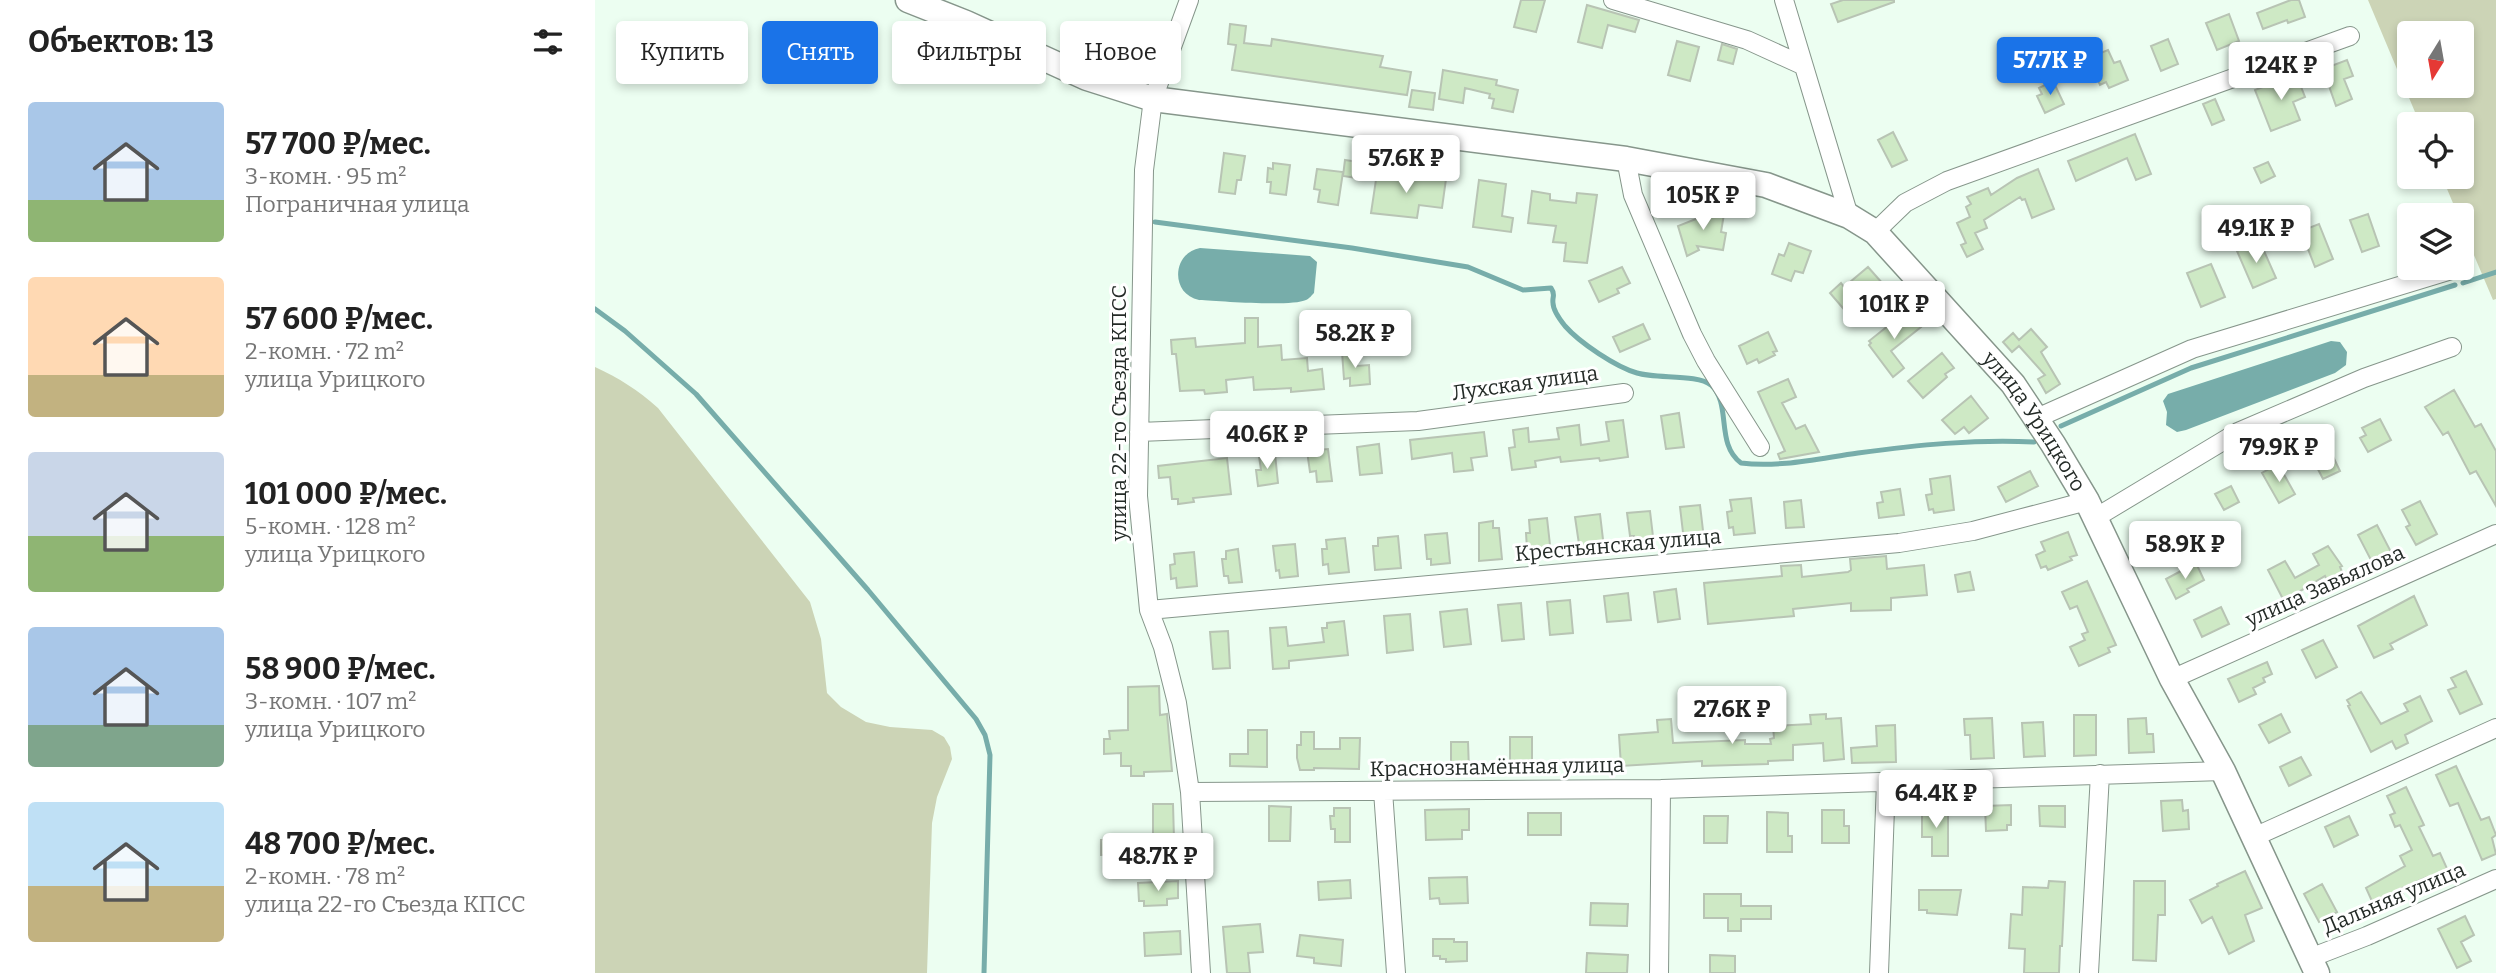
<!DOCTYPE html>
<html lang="ru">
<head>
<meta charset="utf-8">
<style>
  :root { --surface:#fff; --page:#f6f6f6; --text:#222; --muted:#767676; --accent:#1a73e8 }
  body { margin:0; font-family:Bitter,serif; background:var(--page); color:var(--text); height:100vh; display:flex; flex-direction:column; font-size:26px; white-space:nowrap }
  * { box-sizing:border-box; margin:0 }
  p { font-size:23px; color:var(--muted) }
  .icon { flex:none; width:38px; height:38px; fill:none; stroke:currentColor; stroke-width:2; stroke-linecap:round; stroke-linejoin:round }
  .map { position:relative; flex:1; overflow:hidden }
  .sheet { display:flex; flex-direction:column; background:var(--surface); width:595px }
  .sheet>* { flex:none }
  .banner { position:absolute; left:21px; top:21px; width:665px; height:63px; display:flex; gap:14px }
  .needle { width:46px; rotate:191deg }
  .buttons { position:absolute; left:1802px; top:21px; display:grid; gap:14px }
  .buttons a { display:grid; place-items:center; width:77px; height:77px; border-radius:7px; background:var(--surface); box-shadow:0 4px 10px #0003; font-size:35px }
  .price { position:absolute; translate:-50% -60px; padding:0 16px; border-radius:7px; background:#fff; color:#222; font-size:23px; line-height:46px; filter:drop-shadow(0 2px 4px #0008) }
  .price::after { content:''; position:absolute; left:50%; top:42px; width:21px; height:16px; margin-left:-10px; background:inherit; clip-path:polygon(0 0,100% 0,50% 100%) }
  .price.selected { background:var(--accent); color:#fff }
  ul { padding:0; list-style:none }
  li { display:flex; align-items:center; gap:21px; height:175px; padding:0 28px }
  li span { display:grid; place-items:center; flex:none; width:196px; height:140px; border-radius:7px; color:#555 }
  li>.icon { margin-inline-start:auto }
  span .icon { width:84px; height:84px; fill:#fffc; stroke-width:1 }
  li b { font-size:30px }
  h2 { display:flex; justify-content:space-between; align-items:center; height:84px; padding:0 28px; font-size:30px }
  .tag { padding:0 24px; border-radius:7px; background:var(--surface); box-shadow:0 4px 10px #0003; font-size:24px; line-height:63px }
  .tag.selected { background:var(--accent); color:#fff }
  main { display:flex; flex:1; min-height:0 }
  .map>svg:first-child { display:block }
  .green { fill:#ccd4b6; fill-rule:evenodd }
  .water { fill:#77adaa }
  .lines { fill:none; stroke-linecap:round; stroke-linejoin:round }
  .stream { stroke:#77adaa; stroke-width:5 }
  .building { fill:#cee9c5; stroke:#b8c4b4; stroke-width:2 }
  .street-casing { stroke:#86968b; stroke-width:20 }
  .secondary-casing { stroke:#86968b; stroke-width:27 }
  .street { stroke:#fff; stroke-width:18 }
  .secondary { stroke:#fff; stroke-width:24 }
  .labels { text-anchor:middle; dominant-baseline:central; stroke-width:6; stroke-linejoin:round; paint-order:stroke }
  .street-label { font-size:21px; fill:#242b27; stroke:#fff }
</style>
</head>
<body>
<main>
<section class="sheet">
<h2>Объектов: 13<svg class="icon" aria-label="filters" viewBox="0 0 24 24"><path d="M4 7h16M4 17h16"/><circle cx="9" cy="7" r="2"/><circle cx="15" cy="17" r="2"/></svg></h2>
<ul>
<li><span style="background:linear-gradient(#a9c7e8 70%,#8fb573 0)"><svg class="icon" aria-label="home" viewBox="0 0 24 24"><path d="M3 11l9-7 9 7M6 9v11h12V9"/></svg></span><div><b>57 700 ₽/мес.</b><p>3-комн. · 95 m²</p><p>Пограничная улица</p></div></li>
<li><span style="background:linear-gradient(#ffd9b3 70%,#c2b280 0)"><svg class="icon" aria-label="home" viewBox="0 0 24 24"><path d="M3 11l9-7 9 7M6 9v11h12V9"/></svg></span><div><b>57 600 ₽/мес.</b><p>2-комн. · 72 m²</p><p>улица Урицкого</p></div></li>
<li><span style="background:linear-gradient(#c9d6e8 60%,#8fb573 0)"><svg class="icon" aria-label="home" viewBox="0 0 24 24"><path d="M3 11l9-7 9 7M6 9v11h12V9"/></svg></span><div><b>101 000 ₽/мес.</b><p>5-комн. · 128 m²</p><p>улица Урицкого</p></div></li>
<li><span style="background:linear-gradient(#a9c7e8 70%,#7fa58c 0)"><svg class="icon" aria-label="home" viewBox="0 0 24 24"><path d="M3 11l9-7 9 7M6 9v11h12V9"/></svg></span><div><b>58 900 ₽/мес.</b><p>3-комн. · 107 m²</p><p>улица Урицкого</p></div></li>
<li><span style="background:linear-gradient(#bfe0f5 60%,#c2b280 0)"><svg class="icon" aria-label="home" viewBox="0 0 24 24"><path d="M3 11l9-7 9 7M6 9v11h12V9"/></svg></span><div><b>48 700 ₽/мес.</b><p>2-комн. · 78 m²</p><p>улица 22-го Съезда КПСС</p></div></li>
</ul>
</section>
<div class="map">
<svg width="1901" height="973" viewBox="0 0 1901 973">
  <rect width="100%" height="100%" fill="#ecfef1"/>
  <path class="green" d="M1773 0H1901V299L1898 300 1867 227V215H1863L1847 177H1867V124H1825ZM1815 33H1867V86H1815Z
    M0 367C24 378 43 390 63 408L215 602 226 639 232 693 246 707 271 722 295 727 337 730 349 737 355 747 357 759 342 797 337 823 332 973H0Z"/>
  <path class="water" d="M605 248 715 256 722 262 719 293C717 295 714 299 711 300 696 307 624 301 604 300 575 294 577 253 605 248Z
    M1736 341 1745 342 1752 352 1751 365 1740 373 1591 430 1582 432 1571 425 1572 412 1568 401 1573 394Z"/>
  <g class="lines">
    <path class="stream" d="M560 222 757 248 873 267 928 290 956 288C961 295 957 296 958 303 958 310 966 321 970 326 985 343 1021 367 1042 373 1061 379 1103 374 1116 385 1137 404 1120 444 1146 463 1184 468 1226 458 1263 453 1322 445 1380 439 1439 442
      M1868 283 1901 272
      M0 309 30 331 101 394 273 590 381 719 390 735 395 755 389 973
      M1466 426 1596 368 1860 285"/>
  </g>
  <path class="building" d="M926 0H950L941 32 919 27Z
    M1248 0H1299V2L1243 22 1236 4Z
    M1696 0H1704L1710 17 1693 23 1692 20 1668 29 1662 13Z
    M992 5 1044 20 1040 32 1013 25 1007 48 983 42Z
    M1634 14 1644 41 1622 50 1611 23Z
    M635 24 651 26 649 43 676 46 677 39 788 56 785 67 816 72 812 95 637 70 641 45 633 44Z
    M1573 39 1583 64 1566 71 1556 46Z
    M1082 41 1104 47 1095 81 1073 75Z
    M1127 44 1142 49 1138 64 1123 60Z
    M1513 50 1519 63 1525 61 1533 80 1514 88 1511 82 1505 85 1493 58Z
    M1752 60 1758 76 1749 79 1757 99 1741 106 1728 69Z
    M848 70 902 80 901 85 923 90 918 112 897 108 899 99 894 98 895 94 870 88 868 103 844 99Z
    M1701 74 1710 97 1698 102 1705 120 1676 131 1660 90Z
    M1458 81 1469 104 1450 113 1442 96 1447 94 1444 88Z
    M817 90 840 93 838 110 814 107Z
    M1620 99 1629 120 1617 125 1608 104Z
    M1298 132 1312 160 1297 167 1283 140Z
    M1540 134 1556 174 1541 180 1532 158 1481 181 1473 161Z
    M629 153 650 156 646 180H642L640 194 624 192Z
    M750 160 764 162 762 178 748 176Z
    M1673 162 1680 176 1666 183 1659 168Z
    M678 163 695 165 691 195 675 193 676 182H672L673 168 678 169Z
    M722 169 748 172 743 205 723 202 725 190 719 189Z
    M1443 169 1459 209 1437 218 1430 199 1427 200 1425 197 1389 220 1392 228 1380 233 1388 249 1372 257 1366 245 1371 243 1362 223 1375 217 1371 207 1376 204 1372 197 1393 188 1396 195 1422 178Z
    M782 173 828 179 829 176 851 179 847 208 824 205 822 218 776 213Z
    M884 180 911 184 907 216 918 218 916 232 878 227Z
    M937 191 955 194V200L981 203 982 193 1002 195 992 263 969 261 971 243 958 242 961 226 933 223Z
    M1102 209 1129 214 1126 232 1131 233 1128 250 1102 246 1104 250 1092 256 1083 226 1101 219Z
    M1773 214 1784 246 1767 252 1755 220Z
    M1724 224 1738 259 1720 267 1706 231Z
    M1665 242 1681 278 1658 288 1642 251Z
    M1194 243 1216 251 1208 273 1200 271 1196 281 1177 274 1184 254 1189 256Z
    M1616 264 1630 297 1606 307 1592 273Z
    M1027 267 1035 283 1022 289 1024 293 1004 302 994 281Z
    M1273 267 1288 284 1253 314 1235 293 1246 283 1249 287Z
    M1313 310 1326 327 1296 351 1309 368 1298 377 1274 345 1276 343 1274 341Z
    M650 318H663V347L686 345 687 360 712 358 713 371 727 369 729 389 696 392V388L659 390 658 377 631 380 632 392 610 394 609 390 585 391 581 354H577L576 340 600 338 601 347 650 343Z
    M1048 324 1055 339 1025 352 1018 337Z
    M1436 329 1452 347 1446 352 1465 384 1451 393 1443 379 1450 375 1424 346 1417 352 1408 342 1418 333 1424 340Z
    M1173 332 1182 351 1178 352 1180 355 1164 363 1162 359 1152 364 1144 346Z
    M760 351 762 366 774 365 775 384 755 386V378L749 379 747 352Z
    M1347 353 1359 368 1350 374 1352 377 1328 398 1313 381Z
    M1193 379 1201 397 1187 403 1201 429 1210 425 1224 452 1185 459 1183 454 1190 451 1163 392Z
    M1859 390 1880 427 1886 424 1901 451V506L1881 471 1875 474 1853 432 1848 435 1830 407Z
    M1376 396 1393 418 1374 433 1369 427 1360 434 1347 420Z
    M1084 413 1089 447 1071 449 1066 416Z
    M1785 419 1796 440 1773 452 1765 438 1771 435 1767 428Z
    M1028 420 1033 457 1005 461 1004 458 966 462 965 457 940 461 941 467 917 470 914 448 920 447 918 430 933 428 934 442 964 439 962 428 984 425 986 445 1014 441 1011 422Z
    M889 432 892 456 876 458 878 470 859 472 857 453 817 459 815 440Z
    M784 444 787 473 765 475 762 447Z
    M1732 444 1745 471 1728 479 1714 452Z
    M733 449 737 481 722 482 721 471 715 472 712 451Z
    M680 454 683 483 663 486 661 470H666L664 456Z
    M632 458 636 494 598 498 599 502 583 504V499H577L575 477 564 478 563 466Z
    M1683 464 1700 494 1684 503 1667 473Z
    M1435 471 1443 486 1411 502 1403 487Z
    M1355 476 1359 510 1339 513 1338 509 1334 510 1331 495 1337 494 1335 479Z
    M1636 486 1644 502 1629 510 1620 494Z
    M1305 489 1309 515 1284 518 1282 503 1288 502 1286 492Z
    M1156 498 1160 533 1139 535 1138 527 1134 528 1132 512 1137 511 1135 500Z
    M1206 500 1209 527 1191 528 1189 502Z
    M1825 501 1842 534 1821 545 1811 527 1815 525 1807 510Z
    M1105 505 1109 539 1089 541 1085 507Z
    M1055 511 1059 545 1040 547 1039 536H1035L1032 513Z
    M1005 514 1009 548 985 551 980 517Z
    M952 518 956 554 937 556V548L932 549 931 533H935L934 520Z
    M898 521V528H904L907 559 884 561V523Z
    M1782 525 1796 552 1777 562 1763 535Z
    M1473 532 1482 555 1475 557 1477 560 1453 570 1451 566 1446 568 1441 555 1450 551 1446 542Z
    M852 533 855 563 836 565V559H832L830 535Z
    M803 536 806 568 780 570 778 546H783V538Z
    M750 538 754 572 734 574 733 564 728 565 727 549H732L731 540Z
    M700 544 703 576 685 578 684 570 681 571 678 546Z
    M1733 546 1747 566 1745 567 1748 574 1733 582 1730 576 1689 601 1673 570 1690 561 1700 578 1724 565 1718 554Z
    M643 549 647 582 634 583 633 576H629L627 559H631V551Z
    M599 552 602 586 582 588 581 578 576 579 575 565 580 564 579 554Z
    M1291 556 1292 569 1329 565 1332 595 1296 598V610L1256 611V603L1198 609 1199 616 1113 624 1109 583 1187 576 1186 566 1206 565 1207 577 1253 572 1256 570 1255 559Z
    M1601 563 1609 580 1592 589 1594 592 1581 599 1571 579Z
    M1375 572 1379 590 1363 592 1360 575Z
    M1492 581 1521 645 1513 648 1515 652 1484 666 1475 647 1490 640 1487 634 1493 632 1482 606 1475 609 1467 592Z
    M1081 589 1085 619 1063 622 1059 592Z
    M1033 593 1036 620 1012 622 1009 596Z
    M1819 596 1832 625 1795 644 1798 649 1779 658 1763 626Z
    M975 600 978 633 955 635 952 602Z
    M926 603 929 639 907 641 903 605Z
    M1626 607 1634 624 1607 637 1599 620Z
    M872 609 876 644 849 647 845 612Z
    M815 614 818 650 792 653 789 616Z
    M749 621 753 655 694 661V668L678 669 675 628 691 627 693 646 729 642 727 628H732V623Z
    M633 631 635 668 618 669 615 632Z
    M1728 640 1742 667 1721 678 1707 650Z
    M1672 662 1677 674 1668 678 1670 682 1658 688 1661 694 1644 702 1633 679Z
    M1871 671 1887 704 1865 714 1853 690 1861 687 1856 678Z
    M564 686 565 715 572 714 577 771 549 772V776H536V766H526V753L509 754V739H515L514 731 533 730V687Z
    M1766 692 1786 724 1813 711 1809 704 1825 696 1837 721 1810 735 1813 743 1801 749 1797 741 1776 752 1753 706 1755 705 1752 700Z
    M1231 714V719L1246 718 1249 759 1229 761 1228 743 1198 745V760L1173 761V764L1107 766V761L1026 766 1024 735 1063 732 1062 720 1076 719 1078 743 1150 740V744H1176L1175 739 1179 738 1178 726 1216 724 1215 715Z
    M1686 714 1695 732 1674 743 1664 725Z
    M1479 715H1501V755L1479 756Z
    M1397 718 1399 758 1376 759 1375 735H1370L1369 719Z
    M1551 718 1552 734H1558L1559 752 1534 753 1533 719Z
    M1448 722 1450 756 1429 757 1427 723Z
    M1300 725 1301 762 1257 763 1256 748 1282 746 1281 726Z
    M653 730H672V767L635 766V754H653Z
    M706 732H719V749H745V738H765L764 769 719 768V770H705L702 758V745H706Z
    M915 737H937V768H915Z
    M856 742H873L874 770H856Z
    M1706 757 1716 775 1694 786 1685 767Z
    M1861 766 1886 820 1894 817 1901 835 1897 838 1901 854 1887 860 1863 803 1855 806 1841 775Z
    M1811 787 1829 825 1824 827 1838 856 1845 853 1854 873 1835 883 1832 877 1805 889 1808 894 1780 908 1771 888 1810 866 1805 856 1817 850 1805 825 1800 827 1795 815 1800 813 1792 796Z
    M1587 800 1588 811 1593 810 1594 829 1568 831 1566 801Z
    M558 804H578L579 839 558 840Z
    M1416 805V825H1412V830L1391 831 1390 806Z
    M674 806 696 807 695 841H674Z
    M1444 806H1470V827L1445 826Z
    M739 808H755V842H740V829H736L735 816H739Z
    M874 809V830H867V839L831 840 830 810Z
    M1327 809H1353V856H1337V837H1327Z
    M1227 810H1249V826H1254V843H1227Z
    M1172 812 1193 813V836H1197V852H1172Z
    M933 813H966V835H933Z
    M1109 816H1133L1132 843H1109Z
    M1754 816 1763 835 1739 847 1730 827Z
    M506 840H525V854L506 855Z
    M1650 871 1667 908 1650 915 1659 941 1634 954 1617 917 1607 923 1595 900 1623 886 1622 884Z
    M872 877 873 903 845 904 844 898 835 899 834 878Z
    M755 880 756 898 724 900 723 882Z
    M583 881V898L572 899V905L549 906V901H544L543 883Z
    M1454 881 1470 882 1467 946H1465L1464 973H1429L1430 949 1414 948 1416 914 1427 915 1428 887 1453 888Z
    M1539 881H1570V915H1563L1561 961 1538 960Z
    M1727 884 1742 912 1724 922 1709 894Z
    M1324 890H1366L1362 915 1332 913V910H1324Z
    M1109 894H1146V906H1176V919H1146V931H1133V918H1109Z
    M996 903 1033 904 1032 926 995 925Z
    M1870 916 1879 935 1866 942 1876 961 1862 968 1843 929Z
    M665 924 668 952 653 953 655 973H632L628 927Z
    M585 931 586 954 550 956 549 933Z
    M705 935 748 940 746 966 719 963V958L702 956Z
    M838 939H859V942H872V961L851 962V959H845V956H838Z
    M992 953 1033 955 1032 973H991Z
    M1115 955 1140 956V973H1115Z"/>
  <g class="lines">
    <defs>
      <path id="street" d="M594 0 558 99 549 170 543 496 554 610 568 647 582 703 595 792 606 973
        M1018 0 1152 40 1207 65
        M1189 0 1254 216
        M1031 159 1038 195 1097 334 1111 361 1165 447
        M1280 232 1310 203 1352 181 1755 36
        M1442 418 1597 349 1860 269
        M544 432 823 421 1029 393
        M1500 518 1643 432 1769 378 1857 347
        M554 610 1304 543 1378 531 1492 501
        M1577 679 1901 534
        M788 791 801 973
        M595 792 1066 789 1628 771
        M1659 837 1901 728
        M1715 958 1772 936 1901 879
        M1064 973 1066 789
        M1284 973 1291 781
        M1494 973 1505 774"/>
      <g id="secondary">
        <path id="s1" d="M313 0 371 23 492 78 558 99 1031 159 1171 185 1254 216 1280 232 1418 384 1458 444 1492 501 1577 679 1628 771 1722 973"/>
      </g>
    </defs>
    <use href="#street" class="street-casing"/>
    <use href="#secondary" class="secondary-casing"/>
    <use href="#street" class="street"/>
    <use href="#secondary" class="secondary"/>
  </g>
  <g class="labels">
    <g class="street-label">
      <text transform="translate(930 383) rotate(-8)">Лухская улица</text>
      <text transform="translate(524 413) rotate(-90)">улица 22-го Съезда КПСС</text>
      <text stroke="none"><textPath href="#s1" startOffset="1251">улица Урицкого</textPath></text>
      <text transform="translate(1023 545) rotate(-5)">Крестьянская улица</text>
      <text transform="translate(1730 586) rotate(-24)">улица Завьялова</text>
      <text transform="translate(902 767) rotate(-1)">Краснознамённая улица</text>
      <text transform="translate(1799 898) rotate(-23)">Дальняя улица</text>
    </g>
  </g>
</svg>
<div class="buttons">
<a><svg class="needle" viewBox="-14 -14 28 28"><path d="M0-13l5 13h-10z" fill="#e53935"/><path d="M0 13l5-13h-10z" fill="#767676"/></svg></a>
<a><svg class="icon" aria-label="locate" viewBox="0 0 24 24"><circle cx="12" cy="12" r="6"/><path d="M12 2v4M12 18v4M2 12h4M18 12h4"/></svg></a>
<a><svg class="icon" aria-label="layers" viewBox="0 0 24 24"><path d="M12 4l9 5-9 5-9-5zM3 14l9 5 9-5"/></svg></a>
</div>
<b class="price selected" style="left:1455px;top:97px">57.7K ₽</b>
<b class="price" style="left:1686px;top:102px">124K ₽</b>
<b class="price" style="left:811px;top:195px">57.6K ₽</b>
<b class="price" style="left:1108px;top:232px">105K ₽</b>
<b class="price" style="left:1661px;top:265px">49.1K ₽</b>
<b class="price" style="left:1299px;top:341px">101K ₽</b>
<b class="price" style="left:760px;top:370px">58.2K ₽</b>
<b class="price" style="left:672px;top:471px">40.6K ₽</b>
<b class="price" style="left:1684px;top:484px">79.9K ₽</b>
<b class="price" style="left:1590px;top:581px">58.9K ₽</b>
<b class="price" style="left:1137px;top:746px">27.6K ₽</b>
<b class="price" style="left:1341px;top:830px">64.4K ₽</b>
<b class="price" style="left:563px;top:893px">48.7K ₽</b>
<div class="banner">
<a class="tag">Купить</a>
<a class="tag selected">Снять</a>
<a class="tag">Фильтры</a>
<a class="tag">Новое</a>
</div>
</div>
</main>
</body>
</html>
